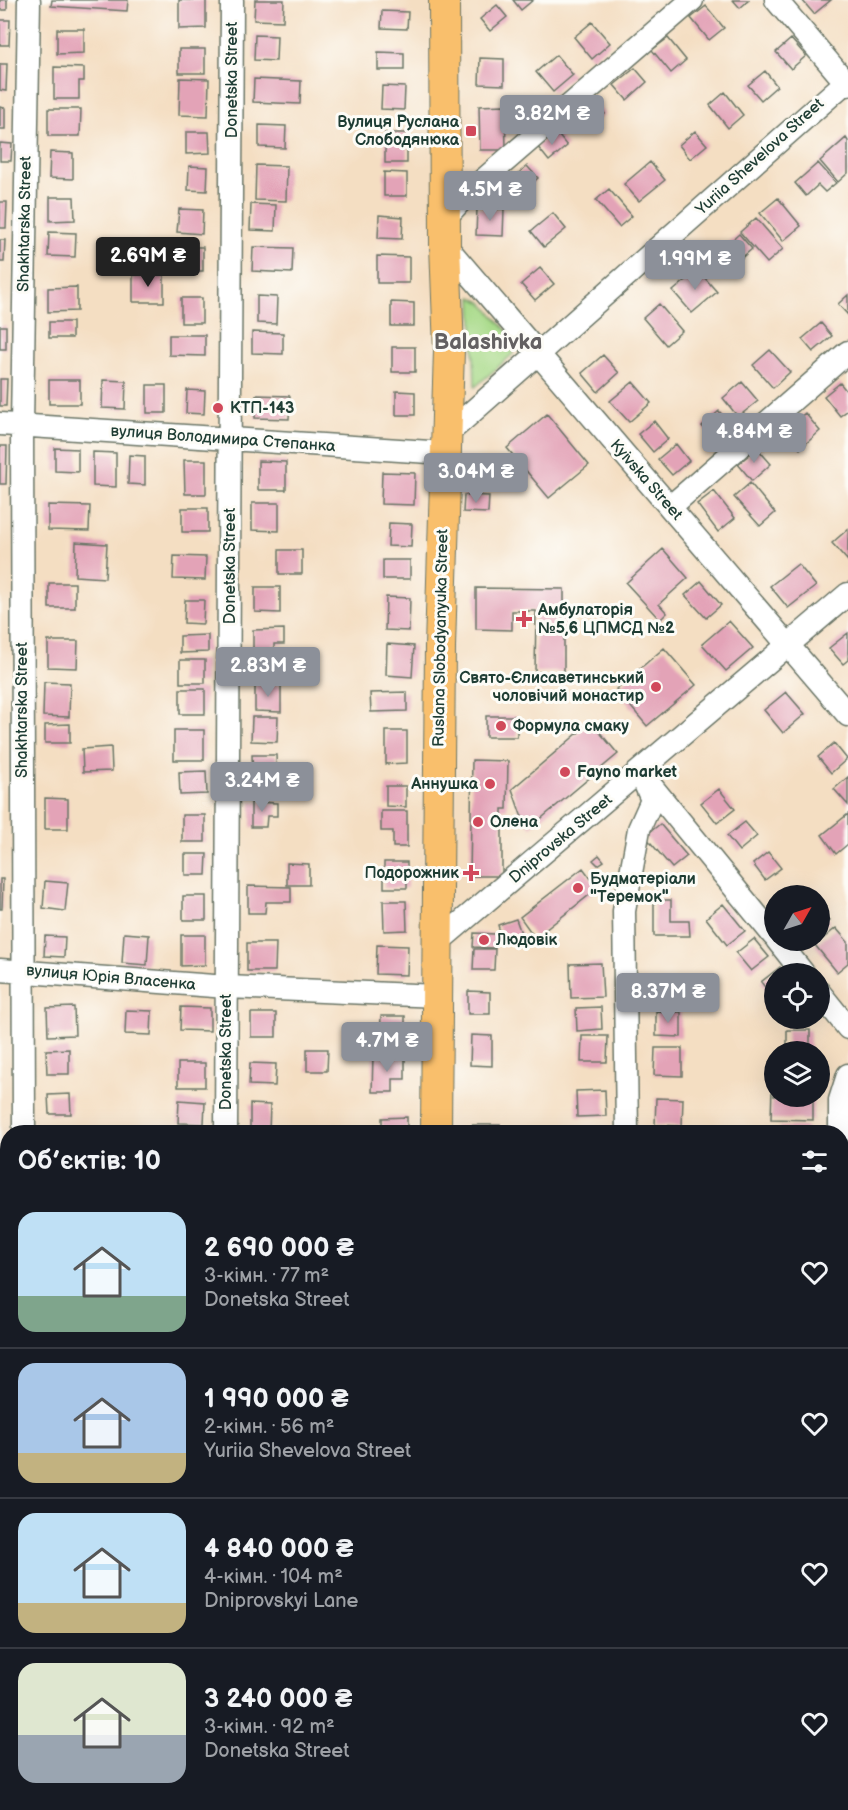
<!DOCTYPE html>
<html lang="uk">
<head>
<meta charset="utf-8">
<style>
  :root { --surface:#171b24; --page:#242831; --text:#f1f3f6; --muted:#9ea1a6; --line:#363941; --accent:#8c9099 }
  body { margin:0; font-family:"Balsamiq Sans",sans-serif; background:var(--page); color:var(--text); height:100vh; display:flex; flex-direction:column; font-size:22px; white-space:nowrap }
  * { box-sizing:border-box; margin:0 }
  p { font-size:20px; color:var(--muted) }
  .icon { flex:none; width:33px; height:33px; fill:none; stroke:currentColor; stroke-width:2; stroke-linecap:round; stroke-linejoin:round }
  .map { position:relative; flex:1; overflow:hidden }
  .drawer { position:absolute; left:0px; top:1125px; width:849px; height:686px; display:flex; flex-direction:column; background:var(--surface); border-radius:24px 24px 0 0; box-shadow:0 6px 24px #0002 }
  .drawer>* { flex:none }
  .needle { width:39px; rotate:51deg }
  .tools { position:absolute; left:764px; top:885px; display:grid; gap:12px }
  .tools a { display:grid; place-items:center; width:66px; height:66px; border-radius:50%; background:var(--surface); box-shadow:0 6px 24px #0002; font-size:30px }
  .price { position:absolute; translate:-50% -51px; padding:0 14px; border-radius:6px; background:var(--accent); color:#fff; font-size:20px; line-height:39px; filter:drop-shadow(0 2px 3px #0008) }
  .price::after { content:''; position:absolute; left:50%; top:36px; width:18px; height:14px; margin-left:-9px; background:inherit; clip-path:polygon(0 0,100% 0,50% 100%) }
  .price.active { background:#222; color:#fff }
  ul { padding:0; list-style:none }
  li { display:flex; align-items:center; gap:18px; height:150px; padding:0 18px }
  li+li { border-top:2px solid var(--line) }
  li span { display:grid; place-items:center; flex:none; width:168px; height:120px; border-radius:18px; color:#555 }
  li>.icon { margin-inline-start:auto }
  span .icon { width:72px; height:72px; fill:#fffc; stroke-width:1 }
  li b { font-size:26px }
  h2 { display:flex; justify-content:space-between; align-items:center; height:72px; padding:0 18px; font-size:26px }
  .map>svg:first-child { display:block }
  .green { fill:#a8da89; stroke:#648c5e; stroke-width:1.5 }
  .building { fill:#e3a3b7 }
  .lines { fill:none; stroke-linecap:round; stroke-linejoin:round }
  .minor-casing { stroke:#6a7566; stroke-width:25 }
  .major-casing { stroke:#6a7566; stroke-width:32 }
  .minor { stroke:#fff; stroke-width:22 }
  .major { stroke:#f9bf6c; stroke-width:30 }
  .poi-dot { fill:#d1495b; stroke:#fdfcf7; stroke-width:2 }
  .labels { text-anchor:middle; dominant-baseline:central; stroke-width:6; stroke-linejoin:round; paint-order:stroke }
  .street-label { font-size:16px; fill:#1f3d34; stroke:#fdfcf7 }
  .poi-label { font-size:16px; font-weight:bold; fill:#1f3d34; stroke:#fdfcf7; text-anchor:start }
  .district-label { font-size:22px; font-weight:bold; fill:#646162; stroke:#fdfcf7 }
</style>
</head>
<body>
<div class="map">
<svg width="848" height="1810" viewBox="0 0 848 1810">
  <rect width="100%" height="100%" fill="#fdfcf7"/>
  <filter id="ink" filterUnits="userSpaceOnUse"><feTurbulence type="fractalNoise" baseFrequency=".0167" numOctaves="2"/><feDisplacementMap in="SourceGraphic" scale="12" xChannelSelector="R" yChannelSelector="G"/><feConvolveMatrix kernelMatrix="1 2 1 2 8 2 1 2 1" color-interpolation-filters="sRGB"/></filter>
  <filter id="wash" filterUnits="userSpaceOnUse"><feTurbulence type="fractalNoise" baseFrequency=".008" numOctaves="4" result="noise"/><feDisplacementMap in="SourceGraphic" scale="24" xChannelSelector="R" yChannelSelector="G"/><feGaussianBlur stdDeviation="1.35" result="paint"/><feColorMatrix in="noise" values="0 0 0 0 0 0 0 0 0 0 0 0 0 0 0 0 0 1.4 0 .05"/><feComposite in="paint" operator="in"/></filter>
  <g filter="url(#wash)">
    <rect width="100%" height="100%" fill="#f4dec2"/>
    <path class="green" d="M472 297 483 303 513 338V354L475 387Z"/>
    <g id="blocks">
      <path class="building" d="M0 0H7V10H0Z
        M52 0H128L127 11 51 6Z
        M179 0H206V28L179 29Z
        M255 0H284L283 21 254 20Z
        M513 0H533L521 10Z
        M733 0H749L740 8Z
        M802 0H831L814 14Z
        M497 5 507 17 490 31 480 19Z
        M706 6 724 28 709 40 691 18Z
        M382 11 408 12 407 29 381 28Z
        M0 20H10L9 45H0Z
        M592 22 610 43 592 59 574 37Z
        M57 29H84V53L57 54Z
        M255 35 277 36 276 61 254 60Z
        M668 38 686 60 671 73 652 50Z
        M791 39 806 56 791 69 776 52Z
        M179 49H205V73H179Z
        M378 52 404 53V70H378Z
        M556 55 573 75 553 92 536 72Z
        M480 58 504 59V85L479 84Z
        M0 64H7L6 91 0 90Z
        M54 67 84 68V81H79V99H54Z
        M635 68 647 82 627 100 614 85Z
        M765 71 777 86 761 100 748 85Z
        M180 78 209 79 208 116 179 115Z
        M254 79 301 81 300 104 253 102Z
        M382 86 405 87 404 110 381 109Z
        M725 92 743 115 728 128 710 105Z
        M595 102 605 114 586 130 576 118Z
        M505 105 506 150H480L479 106Z
        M0 107 5 108V129H0Z
        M48 109H81L80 136H48Z
        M259 125 286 126 285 148 259 147Z
        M555 131 567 146 549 161 537 146Z
        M695 131 707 145 690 159 679 145Z
        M186 132H209L210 153 186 154Z
        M385 133H407V163H385Z
        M846 138 848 141V173L838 182 820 161Z
        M0 143 12 144 11 161H0Z
        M50 152 73 153V179L49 178Z
        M650 162 665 180 639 201 624 184Z
        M818 163 836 183 825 192 818 185 806 196 795 183Z
        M256 165 287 166 286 201 255 200Z
        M189 166 208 167 207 191 188 190Z
        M527 166 538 178 520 194 509 181Z
        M384 172 407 173V196H384Z
        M609 189 632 216 619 227 596 200Z
        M50 197H74L75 220 50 221Z
        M778 198 801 226 783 241 760 213Z
        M0 202H7L6 228H0Z
        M251 204 276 205 275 231 250 230Z
        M477 208 504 209 503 236 476 235Z
        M179 209 203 210 202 234 177 232Z
        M553 213 566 229 544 247 531 231Z
        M379 215 403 217 402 239 378 238Z
        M756 218 783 249 767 263 740 232Z
        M49 232 76 233 75 257 48 256Z
        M739 234 752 249 732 266 719 252Z
        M0 240H5L4 262H0Z
        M178 247H203V271H178Z
        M253 247 293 248 292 273 252 271Z
        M377 256 409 257V283H377Z
        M540 268 554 284 535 300 521 284Z
        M698 270 717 292 692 313 673 291Z
        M133 275H164V302H133Z
        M77 287V311L48 312V288Z
        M848 295V315L838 304Z
        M257 296 277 297 276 324 257 323Z
        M181 298H202V323H181Z
        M391 302 414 303V326H391Z
        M659 304 682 331 666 345 643 318Z
        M49 322H72V338H49Z
        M821 323 832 336 813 352 802 339Z
        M0 326H6V349H0Z
        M252 332 283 333V354L252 353Z
        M169 335H205V356L169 355Z
        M392 347H415V372H392Z
        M770 350 790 372 773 388 753 365Z
        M603 355 619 373 598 392 582 373Z
        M0 379H7L6 406H0Z
        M49 380H80V404H49Z
        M103 380 126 381 125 409 102 408Z
        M633 382 651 403 629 422 610 401Z
        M742 382 758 401 738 417 723 398Z
        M840 383 848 393V410L840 416 824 396Z
        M147 385H166V413H147Z
        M187 390 205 391 204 414 186 413Z
        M396 391 415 392V415H396Z
        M256 395 290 396 289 419 255 418Z
        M719 411 730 424 713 439 702 426Z
        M805 413 820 431 800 449 785 430Z
        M547 414 589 465 549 498 507 448Z
        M654 421 668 439 653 452 638 434Z
        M676 444 689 461 672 475 658 459Z
        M0 446H7L6 484H0Z
        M55 448 78 449V472L55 471Z
        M757 448 771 464 752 481 738 464Z
        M93 452 116 453V487L93 486Z
        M129 455 145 456V485L128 484Z
        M184 460H206V494H185Z
        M258 461 286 462V490H258Z
        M382 472 415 473 414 505 381 504Z
        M750 483 775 513 760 526 734 497Z
        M714 491 735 518 718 532 697 504Z
        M464 495 489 496 488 513 463 512Z
        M252 503H279V531L252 530Z
        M48 505 90 506 89 531 48 530Z
        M182 508H208V532H182Z
        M389 523 412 524 411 547 388 546Z
        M848 529V561L832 543Z
        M76 542 107 544 105 578 75 576Z
        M663 549 688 578 659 604 667 613 660 620 626 583Z
        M279 550H302V574H279Z
        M174 556 206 557 205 580 173 579Z
        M383 560H410V579H383Z
        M798 564 816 586 788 608 770 586Z
        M701 581 721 605 706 618 685 595Z
        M49 583H75V608H49Z
        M255 587H280V613L255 612Z
        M476 588 564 589V672H535L536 611H512V630L476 629Z
        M386 597 410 598 409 631 385 630Z
        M185 600H204L203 624 184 623Z
        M729 621 753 648 726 671 702 644Z
        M284 629V644H274V657H253V630Z
        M848 633V660L843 664 829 648Z
        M208 635V652L180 653V636Z
        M48 641H78L77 668 48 667Z
        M387 644 414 646 412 677 386 675Z
        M664 648 696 685 647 726 616 689Z
        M180 660H205V683H180Z
        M44 682 70 683 69 717 43 716Z
        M255 685H281V712L255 711Z
        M180 689H205V714H180Z
        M407 692V711L371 712 370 693Z
        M786 692 805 714 783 733 764 710Z
        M486 716H517V737H486Z
        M252 717H278L277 742 251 741Z
        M591 722 618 754 531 827 521 815 512 789Z
        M70 724V743H45V725Z
        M174 730H204V760H174Z
        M386 731H407V763L386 764Z
        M834 743 847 759 831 773 818 757Z
        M111 747 112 771 83 772 82 749Z
        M252 755H276L277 778 253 779Z
        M472 760 508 761 507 809H502V876H470Z
        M206 771 207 794 180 795 179 772Z
        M848 777V805L834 789Z
        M386 786H406V807L386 806Z
        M719 789 735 809 717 823 701 803Z
        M45 798 68 799V829H45Z
        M251 802 277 803V816H267L266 827H251Z
        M381 811H407V847H393V831H381Z
        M848 814V844L836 854 822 835Z
        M182 815H205V842H182Z
        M745 822 757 836 739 851 727 836Z
        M660 824 687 856 672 868 645 836Z
        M768 852 781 868 765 880 753 864Z
        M185 854H207L206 875H185Z
        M599 855 604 861 598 865 593 860Z
        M384 862H407V888H384Z
        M287 863 309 864V885H287Z
        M583 868 598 888 535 938 520 917Z
        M0 879H3L2 909H0Z
        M45 881 68 883 65 911 43 908Z
        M248 886 291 887V902H266L265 913H248Z
        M183 896H206V920H183Z
        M654 900H671V921H689L690 936H654Z
        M383 901H406L407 930 384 931Z
        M723 904 745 931 727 945 706 918Z
        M819 907 830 921 819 930Z
        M516 919 522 936H501L498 925Z
        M836 928 848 942V963L837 972 815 945Z
        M124 933 149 935 147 965 122 963Z
        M474 933 495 934V948L473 947Z
        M181 935H205V965L181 966Z
        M45 936 65 937 64 957 44 956Z
        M754 939 769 957 751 971 736 953Z
        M247 943H276L275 971H247Z
        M377 945 408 946 407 975 376 974Z
        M474 949H495L494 970H473Z
        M601 963 603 997 571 998 570 964Z
        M780 967 785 974H774V999L761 982Z
        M659 982H684V1007H658Z
        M468 991 490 992V1014H468Z
        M74 1007 75 1035 48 1036 47 1008Z
        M181 1007 210 1008V1031L180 1030Z
        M601 1007 602 1029 577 1031 576 1008Z
        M126 1010 152 1011 151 1035 125 1034Z
        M656 1011 681 1012V1037L656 1036Z
        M251 1013H276V1037H251Z
        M381 1016H405V1042L380 1041Z
        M787 1030H810V1052H787Z
        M471 1035 492 1036V1066L470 1065Z
        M582 1036H608L607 1062H581Z
        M655 1048H682V1076L654 1075Z
        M69 1049V1074H47L46 1050Z
        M307 1049H328L327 1071H307Z
        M373 1056 405 1057V1079H393V1092H372Z
        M178 1063H205V1087H178Z
        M250 1063 276 1064 275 1086 249 1085Z
        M772 1087H774V1096H813V1120L771 1119Z
        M605 1090 606 1116 577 1117 576 1091Z
        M70 1094 71 1114H49L48 1095Z
        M656 1098 683 1099 682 1126 655 1125Z
        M179 1100 205 1102 204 1124 178 1123Z
        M250 1104 270 1105 269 1132H250Z
        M407 1117V1132H382V1118Z
        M472 1125H500L499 1132H472Z
        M779 1127H807V1132H779Z
        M586 1130H611V1132H586Z
        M0 1347 6 1348 5 1373 0 1372Z
        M0 1401H3V1425H0Z
        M0 1438H6V1459H0Z
        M0 1493H8V1516H0Z
        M0 1561H8V1587H0Z
        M0 1623H8V1647L0 1648Z
        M0 1652H8V1678H0Z
        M0 1698H8V1721H0Z
        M0 1734H8V1763L0 1762Z
        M0 1780 8 1781V1803H10V1805H0Z
        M50 1803H77V1810H50Z
        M256 1803H281V1810H256Z
        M592 1803H617V1805H592Z
        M787 1803H818V1810H787Z
        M540 1806 573 1808V1810H539Z"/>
    </g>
  </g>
  <g filter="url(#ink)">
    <use href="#blocks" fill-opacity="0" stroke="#6a7566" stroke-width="1.5"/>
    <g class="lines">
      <defs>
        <path id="minor" d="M776 0 848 85
          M445 218 467 194 692 0
          M445 245 848 715
          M0 424 445 453
          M446 435 848 80
          M670 507 848 352
          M648 782 774 936
          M777 940 804 974
          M438 942 848 594
          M0 970 227 987 437 996
          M819 992 848 1028
          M24 1132 22 425 29 0
          M226 1132 232 0
          M627 1132 624 911 639 829 652 800 640 772
          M840 1132V1100L848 1075
          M0 1535 8 1536
          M842 1607 848 1608
          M231 1803V1810
          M635 1803V1810
          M27 1810V1803
          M838 1810V1803"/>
        <path id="major" d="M436 1132 440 647 449 350 445 245 444 0
          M432 1803V1810"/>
      </defs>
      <use href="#minor" class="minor-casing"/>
      <use href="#major" class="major-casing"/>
      <use href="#minor" class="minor"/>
      <use href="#major" class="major"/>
    </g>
  </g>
  <g class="poi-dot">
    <rect x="465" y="125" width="12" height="12" rx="3"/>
    <circle cx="218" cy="408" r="6"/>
    <path d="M521 610h6v6h6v6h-6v6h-6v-6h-6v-6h6z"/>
    <circle cx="656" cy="687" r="6"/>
    <circle cx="501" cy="726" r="6"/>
    <circle cx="565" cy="772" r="6"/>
    <circle cx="490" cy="784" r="6"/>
    <circle cx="478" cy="822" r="6"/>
    <path d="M468 864h6v6h6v6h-6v6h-6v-6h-6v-6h6z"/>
    <circle cx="578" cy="888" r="6"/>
    <circle cx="484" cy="940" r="6"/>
  </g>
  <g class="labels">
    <g class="street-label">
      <text transform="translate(232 80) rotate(-90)">Donetska Street</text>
      <text transform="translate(760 157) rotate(-42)">Yuriia Shevelova Street</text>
      <text transform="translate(25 224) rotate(-89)">Shakhtarska Street</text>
      <text transform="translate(223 439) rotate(4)">вулиця Володимира Степанка</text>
      <text transform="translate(646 480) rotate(49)">Kyivska Street</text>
      <text transform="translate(230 566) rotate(-90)">Donetska Street</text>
      <text transform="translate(441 638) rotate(-89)">Ruslana Slobodyanyuka Street</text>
      <text transform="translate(22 710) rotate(-90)">Shakhtarska Street</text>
      <text transform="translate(561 839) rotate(-40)">Dniprovska Street</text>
      <text transform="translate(111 978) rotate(5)">вулиця Юрія Власенка</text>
      <text transform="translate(226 1052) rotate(-90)">Donetska Street</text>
    </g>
    <g class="poi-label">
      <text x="459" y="122" text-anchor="end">Вулиця Руслана<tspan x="459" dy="18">Слободянюка</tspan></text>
      <text x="230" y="408">КТП-143</text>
      <text x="538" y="610">Амбулаторія<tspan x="538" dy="18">№5,6 ЦПМСД №2</tspan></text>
      <text x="644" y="678" text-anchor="end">Свято-Єлисаветинський<tspan x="644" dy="18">чоловічий монастир</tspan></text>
      <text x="513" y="726">Формула смаку</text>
      <text x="577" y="772">Fayno market</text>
      <text x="478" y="784" text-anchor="end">Аннушка</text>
      <text x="490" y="822">Олена</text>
      <text x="459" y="873" text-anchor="end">Подорожник</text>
      <text x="590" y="879">Будматеріали<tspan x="590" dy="18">"Теремок"</tspan></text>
      <text x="496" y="940">Людовік</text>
    </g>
    <g class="district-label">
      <text x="488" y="342">Balashivka</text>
    </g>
  </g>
</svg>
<div class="tools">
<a><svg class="needle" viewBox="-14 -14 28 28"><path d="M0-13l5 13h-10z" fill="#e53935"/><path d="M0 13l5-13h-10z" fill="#9ea1a6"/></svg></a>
<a><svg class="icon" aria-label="locate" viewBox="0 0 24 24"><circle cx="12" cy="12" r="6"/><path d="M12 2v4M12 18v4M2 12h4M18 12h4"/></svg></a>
<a><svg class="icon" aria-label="layers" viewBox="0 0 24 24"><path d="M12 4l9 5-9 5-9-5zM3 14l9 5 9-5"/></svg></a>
</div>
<b class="price" style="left:552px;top:146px">3.82M ₴</b>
<b class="price" style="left:490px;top:222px">4.5M ₴</b>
<b class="price active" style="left:148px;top:288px">2.69M ₴</b>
<b class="price" style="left:695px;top:291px">1.99M ₴</b>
<b class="price" style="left:754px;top:464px">4.84M ₴</b>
<b class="price" style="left:476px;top:504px">3.04M ₴</b>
<b class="price" style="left:268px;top:698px">2.83M ₴</b>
<b class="price" style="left:262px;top:813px">3.24M ₴</b>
<b class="price" style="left:668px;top:1024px">8.37M ₴</b>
<b class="price" style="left:387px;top:1073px">4.7M ₴</b>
<section class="drawer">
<h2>Об’єктів: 10<svg class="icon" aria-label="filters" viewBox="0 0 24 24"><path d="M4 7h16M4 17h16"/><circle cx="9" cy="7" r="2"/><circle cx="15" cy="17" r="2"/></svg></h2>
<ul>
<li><span style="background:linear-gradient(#bfe0f5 70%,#7fa58c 0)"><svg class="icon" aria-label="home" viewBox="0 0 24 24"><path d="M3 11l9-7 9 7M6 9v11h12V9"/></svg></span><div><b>2 690 000 ₴</b><p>3-кімн. · 77 m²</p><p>Donetska Street</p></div><svg class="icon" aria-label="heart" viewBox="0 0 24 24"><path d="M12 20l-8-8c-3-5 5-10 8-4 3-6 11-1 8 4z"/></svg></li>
<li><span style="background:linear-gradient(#a9c7e8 75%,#c2b280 0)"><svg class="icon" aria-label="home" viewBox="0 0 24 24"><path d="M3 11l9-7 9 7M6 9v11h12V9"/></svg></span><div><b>1 990 000 ₴</b><p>2-кімн. · 56 m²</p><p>Yuriia Shevelova Street</p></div><svg class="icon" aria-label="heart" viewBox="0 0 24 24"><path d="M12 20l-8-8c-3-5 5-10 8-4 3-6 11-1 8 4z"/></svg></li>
<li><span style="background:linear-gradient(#bfe0f5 75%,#c2b280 0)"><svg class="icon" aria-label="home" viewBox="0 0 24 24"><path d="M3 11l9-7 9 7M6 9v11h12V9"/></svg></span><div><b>4 840 000 ₴</b><p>4-кімн. · 104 m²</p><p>Dniprovskyi Lane</p></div><svg class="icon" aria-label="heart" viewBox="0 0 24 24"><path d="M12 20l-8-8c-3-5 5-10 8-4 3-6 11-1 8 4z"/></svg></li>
<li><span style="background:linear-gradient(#dfe7d0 60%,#9aa5b1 0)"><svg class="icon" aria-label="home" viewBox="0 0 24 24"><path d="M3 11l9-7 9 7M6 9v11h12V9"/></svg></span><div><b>3 240 000 ₴</b><p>3-кімн. · 92 m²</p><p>Donetska Street</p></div><svg class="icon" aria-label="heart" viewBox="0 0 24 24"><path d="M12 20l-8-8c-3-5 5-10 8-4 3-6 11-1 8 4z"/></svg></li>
</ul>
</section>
</div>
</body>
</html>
